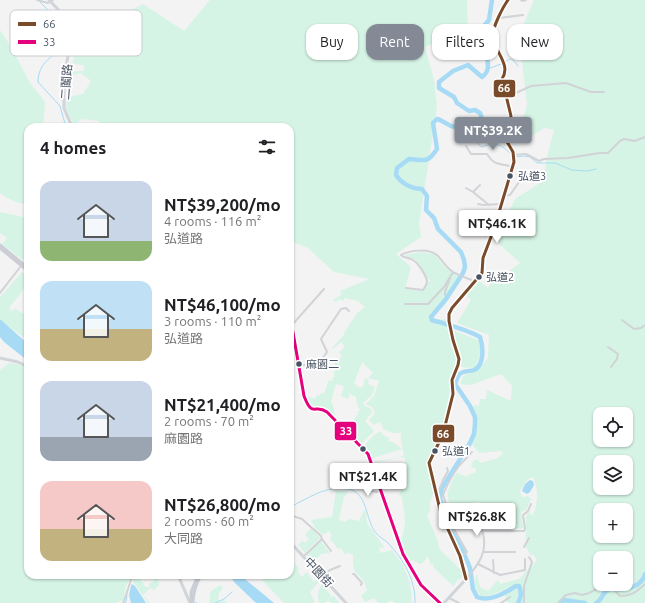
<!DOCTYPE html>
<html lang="en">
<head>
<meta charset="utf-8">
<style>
  :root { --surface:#fff; --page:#f6f6f6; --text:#202124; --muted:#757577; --accent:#838a95 }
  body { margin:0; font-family:Ubuntu,"Noto Sans TC",sans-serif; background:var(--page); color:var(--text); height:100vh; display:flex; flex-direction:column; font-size:15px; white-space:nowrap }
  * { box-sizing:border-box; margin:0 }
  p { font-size:13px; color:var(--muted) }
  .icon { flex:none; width:22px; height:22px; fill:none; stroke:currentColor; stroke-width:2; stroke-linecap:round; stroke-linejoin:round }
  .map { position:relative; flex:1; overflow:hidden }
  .sheet { position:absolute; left:24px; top:123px; width:270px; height:456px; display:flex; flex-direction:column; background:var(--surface); border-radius:12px; box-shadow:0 1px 3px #0004 }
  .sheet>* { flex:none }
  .top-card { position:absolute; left:306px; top:24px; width:279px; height:36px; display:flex; gap:8px }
  .fabs { position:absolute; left:593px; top:407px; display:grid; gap:8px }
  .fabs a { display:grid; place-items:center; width:40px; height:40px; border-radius:8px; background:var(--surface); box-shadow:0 1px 3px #0004; font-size:20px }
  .price { position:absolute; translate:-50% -34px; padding:0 9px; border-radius:4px; background:#fff; color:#222; font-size:13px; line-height:26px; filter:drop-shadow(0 1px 2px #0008) }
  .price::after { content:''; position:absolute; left:50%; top:24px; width:12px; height:9px; margin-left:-6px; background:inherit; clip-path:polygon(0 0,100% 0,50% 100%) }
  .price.on { background:var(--accent); color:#fff }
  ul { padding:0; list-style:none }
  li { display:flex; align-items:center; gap:12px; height:100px; padding:0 16px }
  li span { display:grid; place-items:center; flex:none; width:112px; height:80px; border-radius:12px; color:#555 }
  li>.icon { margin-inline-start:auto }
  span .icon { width:48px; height:48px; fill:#fffc; stroke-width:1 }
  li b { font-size:17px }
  h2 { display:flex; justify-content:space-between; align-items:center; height:48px; padding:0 16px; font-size:17px }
  .tag { padding:0 14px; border-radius:12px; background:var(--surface); box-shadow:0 1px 3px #0004; font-size:14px; line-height:36px }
  .tag.on { background:var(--accent); color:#fff }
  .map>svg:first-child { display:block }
  .green { fill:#d5f4e5; fill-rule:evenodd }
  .water { fill:#a7dbf5 }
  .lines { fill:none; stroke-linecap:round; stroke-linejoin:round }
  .stream { stroke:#a7dbf5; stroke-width:1 }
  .river { stroke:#a7dbf5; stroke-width:4.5 }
  .street { stroke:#d1d3d7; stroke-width:2 }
  .secondary { stroke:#d1d4d8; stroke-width:3 }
  .primary { stroke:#cbced4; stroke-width:3 }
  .bus-1-casing { stroke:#fff; stroke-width:6 }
  .bus-2-casing { stroke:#fff; stroke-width:6 }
  .bus-1 { stroke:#7a4b2a; stroke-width:3 }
  .bus-2 { stroke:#e5007d; stroke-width:3 }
  .bus-dot { fill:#475262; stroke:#fff; stroke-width:1.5 }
  .labels { text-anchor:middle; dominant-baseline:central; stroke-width:3.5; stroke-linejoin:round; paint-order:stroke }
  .bus-label { font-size:11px; fill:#475262; stroke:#fff; text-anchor:start }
  .street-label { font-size:12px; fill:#475262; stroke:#fff }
  .key { fill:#fff; stroke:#c8cbd0; stroke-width:1 }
  .key-label { font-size:11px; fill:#475262 }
  .line-badge { stroke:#fff; stroke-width:1.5 }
  .badge-label { font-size:11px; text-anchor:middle; font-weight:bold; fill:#fff }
</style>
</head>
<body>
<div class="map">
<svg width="645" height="603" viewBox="0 0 645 603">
  <rect width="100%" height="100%" fill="#f3f3f3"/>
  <path class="green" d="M210 0H467L468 30 425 47 434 80 437 107 419 223 421 237 396 254 411 267 405 289 422 291 430 280 426 277 415 259 407 257 405 255 420 252 434 254 444 266 453 273 463 277 454 291 455 292H453L444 306 435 312 433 317 435 319 448 320 447 328 478 340C482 349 480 358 475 367L467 368 456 365 451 379 449 403 441 436 428 461 434 491 430 502V511L427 516 438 541 439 549 456 565 457 567 462 569V578L459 579 453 586 434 568 433 564 431 565 428 556 423 563 420 564 413 560 410 562C396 544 402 543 405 523 405 515 403 506 402 497L399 495 404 480 379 476 378 473 387 475 388 469 405 462V458L401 457 375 463 374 462 404 456C403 448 400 442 401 433H393L383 429 381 423 379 422 374 425 369 420 375 414 373 408 366 404 374 396 379 381 368 378 373 373 362 362 354 383 358 387H363L365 378 369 380 368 384 375 387 372 395 363 403 364 405 371 409 372 413 365 421 374 431 361 444 343 426 344 425 349 431 353 430 354 426 349 421H353L358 414 357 412 360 410 357 405 356 397 350 394 348 399 341 396 344 386 336 384 331 402 333 405 335 415H332L324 408 314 407 308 401 307 396 315 399 317 395 319 396 321 393 324 394 329 380 333 381V379L331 378H334V371H336L334 363 342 356 339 352 345 347 341 342 333 349 332 348 344 335V333L357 313 365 307 358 301 345 298 343 301 340 299 336 302 333 300 341 295 340 291 369 279 334 272 308 248 290 241V127H97L99 121 81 119 74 126 66 108 67 97 83 94 91 81 81 73 67 77 68 72 83 71 85 66 72 63 75 54 80 52 82 44 78 41 80 33 86 35 88 31 99 27 101 31 133 9 143 4 184 31Z
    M534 0H645V603H520C523 596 523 591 520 585 506 585 497 597 481 596 475 589 473 582 477 574L480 587 488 591 498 580 500 584 519 579 537 560 533 554 531 556 526 547V517L528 512 533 516C538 500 539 493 533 477L528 479 520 491 522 497 528 496 531 499 526 510 521 512 523 528 521 529 504 526 495 527 489 507H480V502H475V507L456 515C444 495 446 494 456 473L468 477V475L476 472 475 468 471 467 473 461 478 459 480 463 498 458 503 453 500 451 479 453 471 443C477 429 479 421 473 407L475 405 479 406 480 399H486L487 390 511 401 512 386 501 374 471 385 460 384 463 376 478 370 488 358 489 335 457 323 471 300 465 294 478 280 488 288 492 279 497 280 520 263 495 240 515 199 543 181 548 153 554 130 545 128C533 134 522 146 508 137L525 113 527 105 519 35ZM600 414H626V440H600ZM600 462H626V488H600ZM600 510H626V536H600ZM600 558H626V584H600Z
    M0 30 10 45 30 83 45 102 43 127H28V205C18 203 9 200 0 193Z
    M0 212 28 218V264L2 244 7 238 0 233Z
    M22 272 28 277V284L9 308 12 311 15 308 25 315 28 313V340L2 322 0 316V297Z
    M9 363 21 365 28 369V575H126L127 579H130L126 586 123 600 117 603H0V370Z
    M381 431 383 435 389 438 388 441 393 442 402 449 373 458 363 447 374 435Z
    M336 491H348L346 496H344L339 520 345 522 349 519 359 521 364 510 366 512 367 523 384 547 379 548 380 553 392 550 403 565 410 583 412 603H394L392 600 386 603H378L374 598 365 602 361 596 367 590 364 581 355 572 353 565V554L347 553 345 555 341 548 338 549 330 538 332 535 329 531 323 535 316 529 311 520 332 517Z
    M311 528 320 538 305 553 298 545 302 541 305 543 309 539 305 535Z
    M321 541 330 553 321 554 313 562 306 554Z
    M291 561 299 568 298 572 302 577 307 572 314 582 319 575 322 578 310 592 315 603H284L257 575H270L273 578 276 575H290V562Z
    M135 575H141V582H143L144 586 149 587V584L154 581V578H158L159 585 154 590 150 588 143 595 150 603H148L132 580 135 577Z
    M324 581 328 585 325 588 332 597 334 596 339 603H331L328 600 325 603H319C316 593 319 589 324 581Z
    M220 585 223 588 219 593 218 599 220 602 224 600 227 603H209L210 601V592Z
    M515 588H518C520 594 518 598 516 603H508L506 601 505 594Z"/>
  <path class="water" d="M0 319 28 344V361L4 342 0 337Z
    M530 480 533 481 534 485 530 492 527 494 522 491 525 484Z
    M229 575H240L274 603H256L235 583Z
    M132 584 135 586 146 603H131L129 595 131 586Z"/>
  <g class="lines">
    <path class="stream" d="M40 2 73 35C67 53 38 55 38 82L60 106 66 127
      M488 69 501 64 510 59 514 61 518 66
      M477 135C475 141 477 144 482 147 496 142 501 144 512 155
      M515 157 524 156 530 157 537 163H555L572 170 587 171 596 169
      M290 507C309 498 326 485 348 489 368 492 365 520 376 533 379 537 384 539 388 543 403 559 416 580 415 603
      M196 602 197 603
      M124 603 126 602 127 595
      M215 603 224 599 232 592"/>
    <path class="river" d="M492 0 489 20 473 39V43L487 56C488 64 490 71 482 77L468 65 453 71 439 82V88L454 97 457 103 469 111 475 110 480 113C484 124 486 127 477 135L470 133 464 129 451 126 440 120 437 119 433 123 437 149C427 164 425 160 409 159L397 168 396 175C402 184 412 189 422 189L427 196 426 210 434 218 438 229 461 252 464 260 465 267 463 273 446 299 431 317 432 320C448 325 466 329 480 337 483 346 485 365 474 370 469 372 462 370 459 375 457 377 456 382 455 384L470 406 475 417V424L474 434 469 445 442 488 440 498 451 531 463 551 470 568 473 589 477 597C490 602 505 593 516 586H519C522 593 521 597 518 603
      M616 589C628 589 642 586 645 574
      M561 603 563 600 585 603
      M596 603C603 600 602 590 611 589"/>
    <path class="street" d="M37 0 48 3 53 0
      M521 0 523 1 526 0
      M499 18 523 15
      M450 57 457 51 460 52 469 45 475 48 480 45H495
      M507 97 531 86 566 83 591 92H604
      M466 146 471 154H487C496 168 500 162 512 167
      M513 155 526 154 539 161 544 159 568 158 600 153H608L620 141 624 139 635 141 645 137
      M466 188 473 192 489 205
      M473 192 480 185
      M504 196 510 195 519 182 531 174
      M478 204 483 205 501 204
      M406 288 423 290C425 287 427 285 427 281 426 275 418 263 413 260 409 257 405 259 401 255 410 250 430 248 438 256 443 262 447 268 453 272 460 276 467 278 474 281
      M0 293 21 266
      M445 295V292L450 278
      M405 304H428L444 287 453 272
      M622 320 634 329 641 328 645 325
      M292 325 324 289
      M608 347 618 354 617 359 611 367
      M299 364 315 367 320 362 327 352 321 339 341 309 346 308 349 311
      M358 486C366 489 372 493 381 492
      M437 495 443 480 448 471 447 468
      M290 515 302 519 321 536 322 539 304 556
      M483 531H524L525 529 523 515 528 511 531 504
      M322 539 331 551
      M524 547 529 538
      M483 552H515
      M460 556 467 552 455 531 443 495C447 485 452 475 459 466 463 461 468 457 472 452
      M493 560 494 573
      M478 564 500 575 525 570V559
      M353 574H354L362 583 361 585
      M322 576 330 570 340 566
      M466 579C479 564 489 551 482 530 479 519 477 517 478 505
      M449 598 459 603
      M123 603C124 601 132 578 132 575
      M501 603 510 597
      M524 603V586L532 562 529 557
      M558 603 566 595 575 593 582 595 589 593 604 585H609L620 596C632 596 636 592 645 584"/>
    <path class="secondary" d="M49 0 77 29 69 50 64 79V108L72 127
      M290 315 304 396C313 419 314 403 327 412L368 454 403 554 421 585 440 603
      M0 358 18 362 28 367
      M290 542 346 603
      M178 575 190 603H192
      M444 603 466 579 460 556 441 514 429 463 443 434 453 394 452 380 458 365 459 359 453 340 449 321V314L452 308 482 273 483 258 494 229 514 162 513 152 506 140V133L511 116 502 79C512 64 493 51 493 35 493 26 503 7 508 0"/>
    <path class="primary" d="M0 245 28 268
      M0 248 28 271
      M191 603V592L198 575
      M193 603C193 593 196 584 201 575"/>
    <defs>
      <path id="bus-1" d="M466 579 460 556 441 514 429 463 443 434 453 394 452 380 458 365 459 359 453 340 449 321V314L452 308 482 273 483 258 494 229 514 162 513 152 506 140V133L511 116 502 79C512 64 493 51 493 35 493 26 503 7 508 0"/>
      <path id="bus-2" d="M290 315 304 396C313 419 314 403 327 412L368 454 403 554 421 585 440 603"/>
    </defs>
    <use href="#bus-1" class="bus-1-casing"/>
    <use href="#bus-2" class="bus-2-casing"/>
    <use href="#bus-1" class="bus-1"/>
    <use href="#bus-2" class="bus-2"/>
  </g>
  <g class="bus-dot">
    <circle cx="510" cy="176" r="3.5"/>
    <circle cx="479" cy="277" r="3.5"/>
    <circle cx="299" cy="364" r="3.5"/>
    <circle cx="363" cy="449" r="3.5"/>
    <circle cx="435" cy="451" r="3.5"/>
  </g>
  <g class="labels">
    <g class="bus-label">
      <text x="518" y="176">弘道3</text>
      <text x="486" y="277">弘道2</text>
      <text x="306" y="364">麻園二</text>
      <text x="442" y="451">弘道1</text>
    </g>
    <g class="street-label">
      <text transform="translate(66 82) rotate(-86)">二鬮路</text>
      <text transform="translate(319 572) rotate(47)">中園街</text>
    </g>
  </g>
  <rect x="10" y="10" width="132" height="46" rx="6" class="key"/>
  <rect x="18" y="22" width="18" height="4" fill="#7a4b2a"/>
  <rect x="18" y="40" width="18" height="4" fill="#e5007d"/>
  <g class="key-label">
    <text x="43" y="28">66</text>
    <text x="43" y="46">33</text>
  </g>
  <g class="line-badge">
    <rect x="493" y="79" width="23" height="19" rx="4" fill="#7a4b2a"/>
    <rect x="334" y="421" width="23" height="20" rx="4" fill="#e5007d"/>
    <rect x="432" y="424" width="23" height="19" rx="4" fill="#7a4b2a"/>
  </g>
  <g class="badge-label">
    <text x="504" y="92">66</text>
    <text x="346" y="435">33</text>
    <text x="443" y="438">66</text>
  </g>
</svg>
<div class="fabs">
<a><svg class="icon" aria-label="locate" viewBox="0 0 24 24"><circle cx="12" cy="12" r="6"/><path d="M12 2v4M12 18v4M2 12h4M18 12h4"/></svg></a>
<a><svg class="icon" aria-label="layers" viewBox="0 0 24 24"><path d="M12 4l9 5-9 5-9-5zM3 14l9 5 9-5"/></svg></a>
<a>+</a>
<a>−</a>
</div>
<b class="price on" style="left:493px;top:151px">NT$39.2K</b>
<b class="price" style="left:497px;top:244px">NT$46.1K</b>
<b class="price" style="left:368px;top:497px">NT$21.4K</b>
<b class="price" style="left:477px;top:537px">NT$26.8K</b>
<div class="top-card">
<a class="tag">Buy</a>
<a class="tag on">Rent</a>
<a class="tag">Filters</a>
<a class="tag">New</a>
</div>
<section class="sheet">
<h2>4 homes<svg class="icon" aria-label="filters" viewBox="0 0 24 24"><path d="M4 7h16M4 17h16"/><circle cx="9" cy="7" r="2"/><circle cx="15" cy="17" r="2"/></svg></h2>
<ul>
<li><span style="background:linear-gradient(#c9d6e8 75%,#8fb573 0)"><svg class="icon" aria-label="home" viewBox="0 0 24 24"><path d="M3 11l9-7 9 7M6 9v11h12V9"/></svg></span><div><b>NT$39,200/mo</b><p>4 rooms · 116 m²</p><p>弘道路</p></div></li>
<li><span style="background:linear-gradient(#bfe0f5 60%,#c2b280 0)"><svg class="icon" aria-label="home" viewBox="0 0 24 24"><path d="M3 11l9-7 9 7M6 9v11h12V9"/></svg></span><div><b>NT$46,100/mo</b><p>3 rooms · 110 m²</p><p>弘道路</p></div></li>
<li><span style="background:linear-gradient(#c9d6e8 70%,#9aa5b1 0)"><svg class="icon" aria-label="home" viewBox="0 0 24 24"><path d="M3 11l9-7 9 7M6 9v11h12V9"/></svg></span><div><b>NT$21,400/mo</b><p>2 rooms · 70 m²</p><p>麻園路</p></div></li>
<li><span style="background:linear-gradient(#f6c9c9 60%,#c2b280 0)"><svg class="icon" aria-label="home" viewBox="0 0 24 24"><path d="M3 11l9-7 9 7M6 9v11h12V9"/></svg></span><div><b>NT$26,800/mo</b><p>2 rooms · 60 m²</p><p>大同路</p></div></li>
</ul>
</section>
</div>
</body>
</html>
